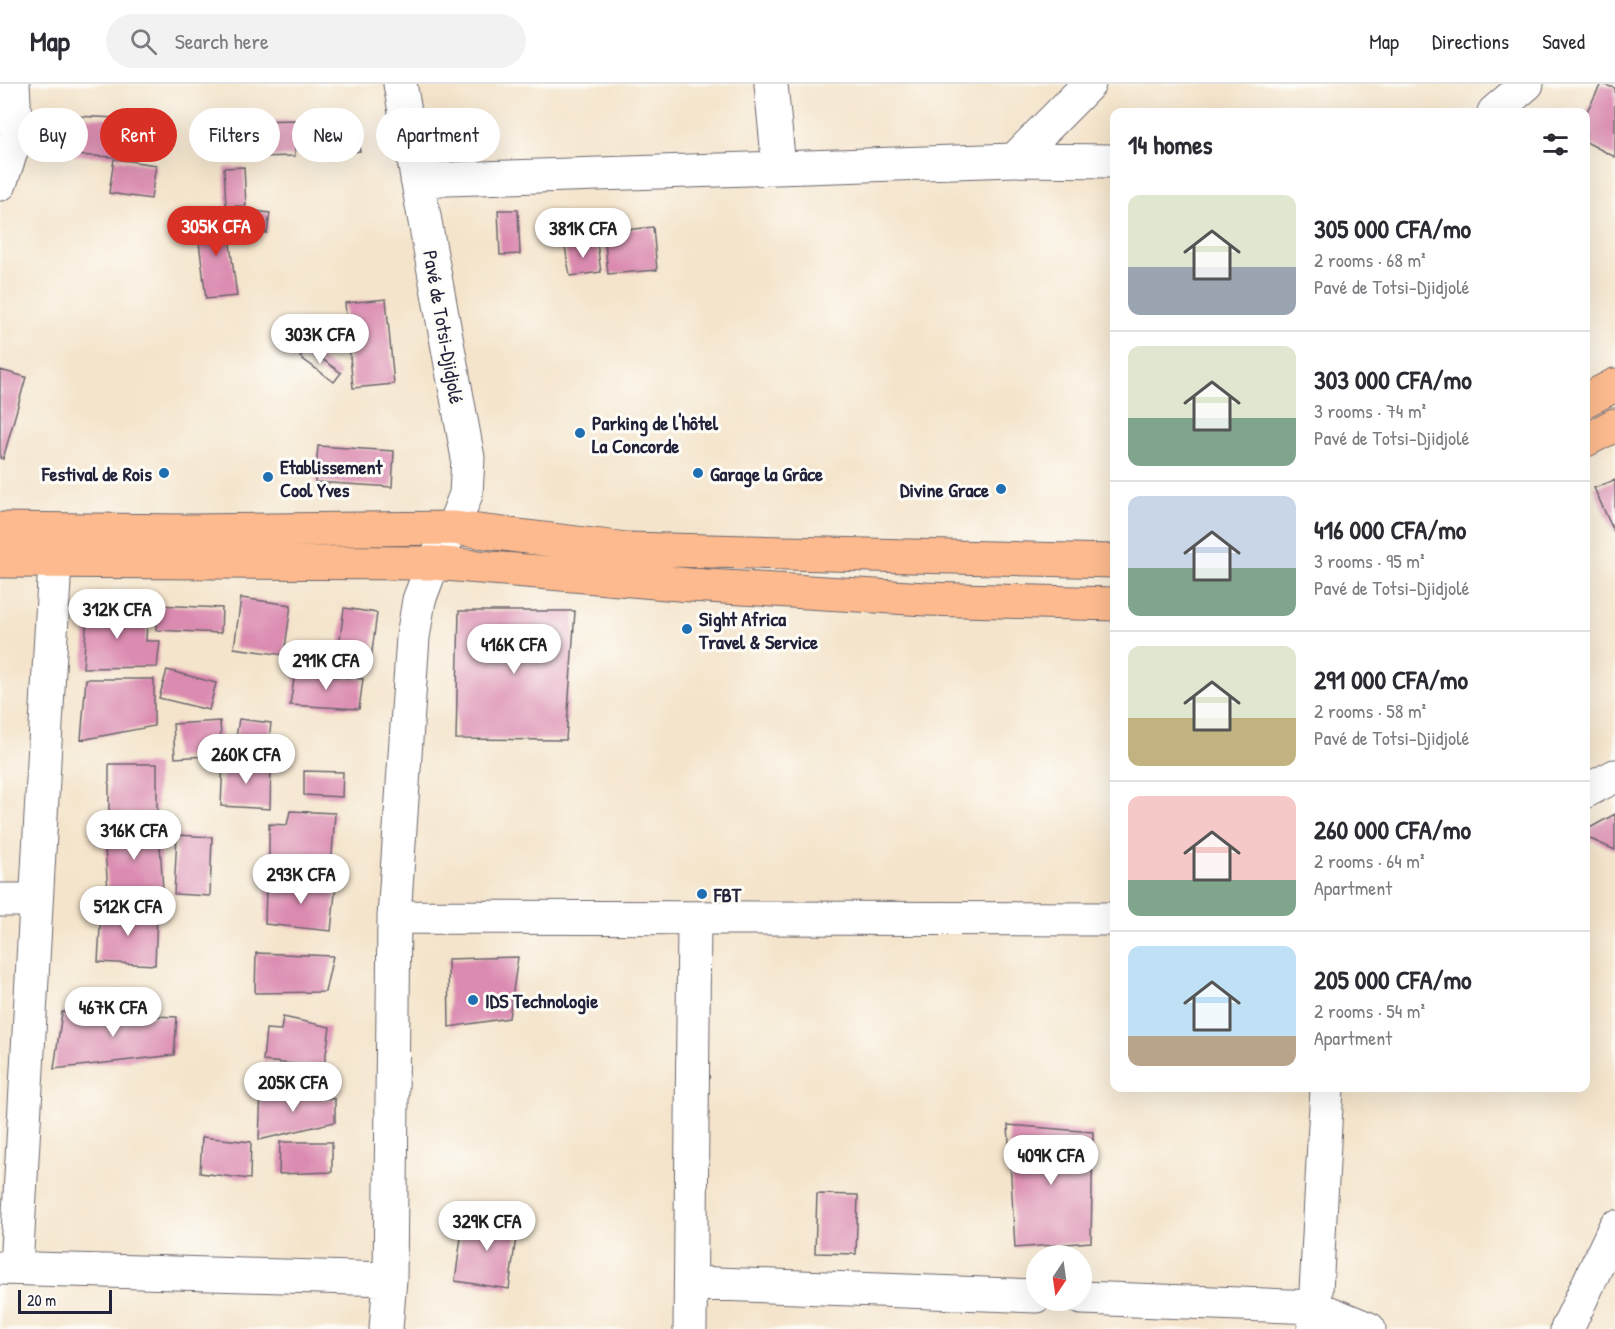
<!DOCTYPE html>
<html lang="en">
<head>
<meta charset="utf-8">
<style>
  :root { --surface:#fff; --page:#f2f2f3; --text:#2b2b33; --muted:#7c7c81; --line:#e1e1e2; --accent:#d93025 }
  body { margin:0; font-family:"Patrick Hand",sans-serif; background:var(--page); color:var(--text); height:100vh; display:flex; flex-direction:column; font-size:22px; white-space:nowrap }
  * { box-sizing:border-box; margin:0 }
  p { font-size:20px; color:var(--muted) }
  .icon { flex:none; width:33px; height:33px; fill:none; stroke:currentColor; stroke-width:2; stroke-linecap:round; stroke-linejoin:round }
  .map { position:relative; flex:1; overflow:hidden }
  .sheet { position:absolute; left:1110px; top:24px; width:480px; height:984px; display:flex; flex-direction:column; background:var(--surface); border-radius:12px; box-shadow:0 6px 24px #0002 }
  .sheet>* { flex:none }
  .top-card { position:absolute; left:18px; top:24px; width:570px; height:54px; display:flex; gap:12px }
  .needle { width:39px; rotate:193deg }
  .controls { position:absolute; left:1026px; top:1161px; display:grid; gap:12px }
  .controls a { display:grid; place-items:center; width:66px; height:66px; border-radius:50%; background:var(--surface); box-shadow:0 6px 24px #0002; font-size:30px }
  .scale { position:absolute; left:18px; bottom:15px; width:94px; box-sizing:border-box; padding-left:6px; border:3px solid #22223b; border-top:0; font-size:16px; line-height:21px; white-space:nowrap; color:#22223b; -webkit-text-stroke:4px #fdfcf7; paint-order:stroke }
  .price { position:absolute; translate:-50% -51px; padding:0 14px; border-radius:21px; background:#fff; color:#222; font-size:20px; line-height:39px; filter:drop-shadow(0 2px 3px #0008) }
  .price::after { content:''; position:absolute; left:50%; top:36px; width:18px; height:14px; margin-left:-9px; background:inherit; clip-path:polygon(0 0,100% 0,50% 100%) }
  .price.selected { background:var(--accent); color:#fff }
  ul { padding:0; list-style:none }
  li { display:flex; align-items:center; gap:18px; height:150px; padding:0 18px }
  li+li { border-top:2px solid var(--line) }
  li span { display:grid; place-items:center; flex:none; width:168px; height:120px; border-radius:12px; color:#555 }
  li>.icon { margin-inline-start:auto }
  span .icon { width:72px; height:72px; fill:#fffc; stroke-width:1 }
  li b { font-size:26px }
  h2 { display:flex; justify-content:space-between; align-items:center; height:72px; padding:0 18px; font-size:26px }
  .chip { padding:0 21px; border-radius:27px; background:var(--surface); box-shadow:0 6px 24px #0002; font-size:21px; line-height:54px }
  .chip.selected { background:var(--accent); color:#fff }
  header { display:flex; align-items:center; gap:36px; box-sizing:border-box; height:84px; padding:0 30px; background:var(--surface); border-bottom:2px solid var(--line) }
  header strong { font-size:28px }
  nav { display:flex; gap:33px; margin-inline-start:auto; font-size:21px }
  .search { width:420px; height:54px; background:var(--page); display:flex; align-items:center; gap:15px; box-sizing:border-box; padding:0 21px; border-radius:33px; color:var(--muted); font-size:22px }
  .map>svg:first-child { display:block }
  .building { fill:#db8bb0 }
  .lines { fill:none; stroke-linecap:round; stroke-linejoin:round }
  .minor-casing { stroke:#6c666d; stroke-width:35 }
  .major-casing { stroke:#6c666d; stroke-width:35 }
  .minor { stroke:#fff; stroke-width:33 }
  .major { stroke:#fcba8e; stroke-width:33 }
  .poi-dot { fill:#1f6fb2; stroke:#fdfcf7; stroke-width:2 }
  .labels { text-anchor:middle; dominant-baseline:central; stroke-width:6; stroke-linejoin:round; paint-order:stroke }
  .street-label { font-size:20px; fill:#22223b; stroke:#fdfcf7 }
  .poi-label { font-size:20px; font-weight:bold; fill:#22223b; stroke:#fdfcf7; text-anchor:start }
</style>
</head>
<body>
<header>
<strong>Map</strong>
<div class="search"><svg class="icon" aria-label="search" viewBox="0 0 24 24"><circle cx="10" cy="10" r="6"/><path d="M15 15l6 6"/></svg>Search here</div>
<nav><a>Map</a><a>Directions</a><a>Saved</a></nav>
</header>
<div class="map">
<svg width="1615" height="1245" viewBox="0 0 1615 1245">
  <rect width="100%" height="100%" fill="#fdfcf7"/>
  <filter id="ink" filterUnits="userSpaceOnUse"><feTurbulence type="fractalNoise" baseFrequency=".0167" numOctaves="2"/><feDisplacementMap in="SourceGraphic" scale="12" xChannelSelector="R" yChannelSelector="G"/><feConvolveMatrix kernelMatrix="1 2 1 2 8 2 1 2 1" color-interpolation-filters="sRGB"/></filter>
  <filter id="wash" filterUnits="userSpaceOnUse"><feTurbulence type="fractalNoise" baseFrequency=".008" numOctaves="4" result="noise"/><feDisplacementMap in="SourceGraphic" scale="24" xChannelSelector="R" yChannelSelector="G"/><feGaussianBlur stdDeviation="1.35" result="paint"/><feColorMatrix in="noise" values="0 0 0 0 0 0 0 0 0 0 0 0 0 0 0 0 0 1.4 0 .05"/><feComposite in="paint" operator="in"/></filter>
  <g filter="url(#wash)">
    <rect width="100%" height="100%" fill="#f4e4cb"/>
    <g id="blocks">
      <path class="building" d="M1601 0 1615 4V73L1586 58V29Z
        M74 32 139 35 138 74 72 71Z
        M350 34 360 67 313 73V35Z
        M295 36V72L215 74 214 38Z
        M114 75 156 81 151 115 109 109Z
        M244 83 246 122H226L224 84Z
        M232 124 270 129 267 149 229 144Z
        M498 126H518L520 170 500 171Z
        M226 130 237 212 206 215 196 133Z
        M653 143 657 186 608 190 604 148Z
        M597 159 601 188 570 192 565 163Z
        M386 215 394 300 353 304 345 219Z
        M307 264 341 289 334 298 300 273Z
        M0 286 26 293 3 375 0 374Z
        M318 362 394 367 392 403 315 398Z
        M1615 396V450L1594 404Z
        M241 514 291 521 284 571 234 564Z
        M88 520 125 522 126 537 147 538 146 557H160L157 583 83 584Z
        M157 521 222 524 221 549 156 546Z
        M344 524 377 529 370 583 337 578Z
        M459 527H575L566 656 456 655Z
        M167 586 216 599 209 626 159 614Z
        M295 589 363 595 359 625 290 621Z
        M86 595H154V642L81 656Z
        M239 635 271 639 269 658 236 653Z
        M220 637 222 671 175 674 173 640Z
        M223 677 271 679 270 725 221 722Z
        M109 680H157V730H109Z
        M304 687 343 688 342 713 304 711Z
        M290 727 335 729 331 785 269 777V740L287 741Z
        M1615 730V766L1586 753V746Z
        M159 745 163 806 108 809 104 748Z
        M177 751 212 753 210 812 174 810Z
        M287 796 336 800 331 847 265 840 266 803 286 806Z
        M101 826 157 828 155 881 98 878Z
        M256 869 333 872 325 908 255 909Z
        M518 873 509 934 449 943 448 875Z
        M62 928 177 933 174 971 54 985Z
        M283 933 330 943 324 983 263 977 266 945 281 946Z
        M261 1007 335 1015V1038L259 1056Z
        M1008 1041 1093 1048 1091 1158 1015 1164Z
        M202 1053 251 1058 250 1095 200 1089Z
        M280 1058H332V1088L279 1090Z
        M817 1110 858 1111 856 1170 815 1169Z
        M464 1132 518 1138 509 1205 455 1197Z"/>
    </g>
  </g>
  <g filter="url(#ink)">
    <use href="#blocks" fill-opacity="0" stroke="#6c666d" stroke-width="1.5"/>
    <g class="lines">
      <defs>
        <path id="minor" d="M771 0 779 84
          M1494 28 1527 0
          M1014 76 1089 0
          M417 96 1014 76 1114 77
          M0 100 16 53 13 0
          M1586 707 1615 692
          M0 816H36
          M394 833 1114 835
          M0 1184 390 1195
          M16 1184 55 478
          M692 1199 1036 1212
          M1082 1214 1315 1223 1369 1245
          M1314 1244 1327 1004
          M386 1245 390 1195 394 833 413 553 419 516 433 479 453 444 466 410 468 374 400 0
          M690 1245 694 835
          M1567 1245 1615 1143"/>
        <path id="major" d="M1586 316 1615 301
          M1586 356 1615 341
          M0 445 188 447 453 444 627 465 1114 477
          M0 477 433 479 690 501 926 515 1114 520"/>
      </defs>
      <use href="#minor" class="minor-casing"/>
      <use href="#major" class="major-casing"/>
      <use href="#minor" class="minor"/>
      <use href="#major" class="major"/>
    </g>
  </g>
  <g class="poi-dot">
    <circle cx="580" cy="349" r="6"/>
    <circle cx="164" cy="389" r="6"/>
    <circle cx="698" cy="389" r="6"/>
    <circle cx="268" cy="393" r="6"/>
    <circle cx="1001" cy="405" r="6"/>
    <circle cx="687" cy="545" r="6"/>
    <circle cx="702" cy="810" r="6"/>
    <circle cx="473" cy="916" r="6"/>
  </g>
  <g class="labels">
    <g class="street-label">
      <text transform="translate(444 243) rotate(80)">Pavé de Totsi-Djidjolé</text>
    </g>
    <g class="poi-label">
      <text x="592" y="338">Parking de l'hôtel<tspan x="592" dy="23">La Concorde</tspan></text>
      <text x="280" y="382">Etablissement<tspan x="280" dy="23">Cool Yves</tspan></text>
      <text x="152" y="389" text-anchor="end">Festival de Rois</text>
      <text x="710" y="389">Garage la Grâce</text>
      <text x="989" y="405" text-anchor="end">Divine Grace</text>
      <text x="699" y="534">Sight Africa<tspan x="699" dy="23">Travel &amp; Service</tspan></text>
      <text x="714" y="810">FBT</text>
      <text x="485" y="916">IDS Technologie</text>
    </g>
  </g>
</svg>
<div class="controls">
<a><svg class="needle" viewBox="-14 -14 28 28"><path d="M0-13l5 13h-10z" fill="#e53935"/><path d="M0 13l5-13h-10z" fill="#7c7c81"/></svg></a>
</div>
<div class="scale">20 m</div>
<b class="price selected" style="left:216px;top:173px">305K CFA</b>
<b class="price" style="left:583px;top:175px">381K CFA</b>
<b class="price" style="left:320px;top:281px">303K CFA</b>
<b class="price" style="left:117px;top:556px">312K CFA</b>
<b class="price" style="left:514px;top:591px">416K CFA</b>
<b class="price" style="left:326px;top:607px">291K CFA</b>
<b class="price" style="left:246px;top:701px">260K CFA</b>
<b class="price" style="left:134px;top:777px">316K CFA</b>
<b class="price" style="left:301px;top:821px">293K CFA</b>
<b class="price" style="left:128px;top:853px">512K CFA</b>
<b class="price" style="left:113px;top:954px">467K CFA</b>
<b class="price" style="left:293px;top:1029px">205K CFA</b>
<b class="price" style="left:1051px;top:1102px">409K CFA</b>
<b class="price" style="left:487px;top:1168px">329K CFA</b>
<div class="top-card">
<a class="chip">Buy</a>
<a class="chip selected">Rent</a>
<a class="chip">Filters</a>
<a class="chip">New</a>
<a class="chip">Apartment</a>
</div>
<section class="sheet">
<h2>14 homes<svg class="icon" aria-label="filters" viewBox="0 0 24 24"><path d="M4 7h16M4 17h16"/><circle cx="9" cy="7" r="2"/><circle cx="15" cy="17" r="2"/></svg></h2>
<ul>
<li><span style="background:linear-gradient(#dfe7d0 60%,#9aa5b1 0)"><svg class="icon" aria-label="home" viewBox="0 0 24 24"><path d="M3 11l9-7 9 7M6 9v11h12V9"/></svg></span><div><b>305 000 CFA/mo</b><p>2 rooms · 68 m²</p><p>Pavé de Totsi-Djidjolé</p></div></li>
<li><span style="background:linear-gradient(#dfe7d0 60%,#7fa58c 0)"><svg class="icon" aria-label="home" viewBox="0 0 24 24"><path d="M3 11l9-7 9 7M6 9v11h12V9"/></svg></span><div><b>303 000 CFA/mo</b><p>3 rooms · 74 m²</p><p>Pavé de Totsi-Djidjolé</p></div></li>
<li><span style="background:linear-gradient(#c9d6e8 60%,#7fa58c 0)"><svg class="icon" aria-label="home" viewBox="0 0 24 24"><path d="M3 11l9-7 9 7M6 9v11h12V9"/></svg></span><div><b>416 000 CFA/mo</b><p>3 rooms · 95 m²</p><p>Pavé de Totsi-Djidjolé</p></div></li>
<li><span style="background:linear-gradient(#dfe7d0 60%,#c2b280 0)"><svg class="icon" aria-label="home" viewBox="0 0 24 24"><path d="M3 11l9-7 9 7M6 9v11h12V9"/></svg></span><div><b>291 000 CFA/mo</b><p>2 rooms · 58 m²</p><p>Pavé de Totsi-Djidjolé</p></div></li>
<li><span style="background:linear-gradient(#f6c9c9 70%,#7fa58c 0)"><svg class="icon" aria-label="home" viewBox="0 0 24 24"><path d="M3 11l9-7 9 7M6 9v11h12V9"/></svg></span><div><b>260 000 CFA/mo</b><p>2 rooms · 64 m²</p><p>Apartment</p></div></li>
<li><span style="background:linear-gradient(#bfe0f5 75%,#b9a48a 0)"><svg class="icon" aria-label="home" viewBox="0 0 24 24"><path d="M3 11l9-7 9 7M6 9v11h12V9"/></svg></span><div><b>205 000 CFA/mo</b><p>2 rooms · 54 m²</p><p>Apartment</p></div></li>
</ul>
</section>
</div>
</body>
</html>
